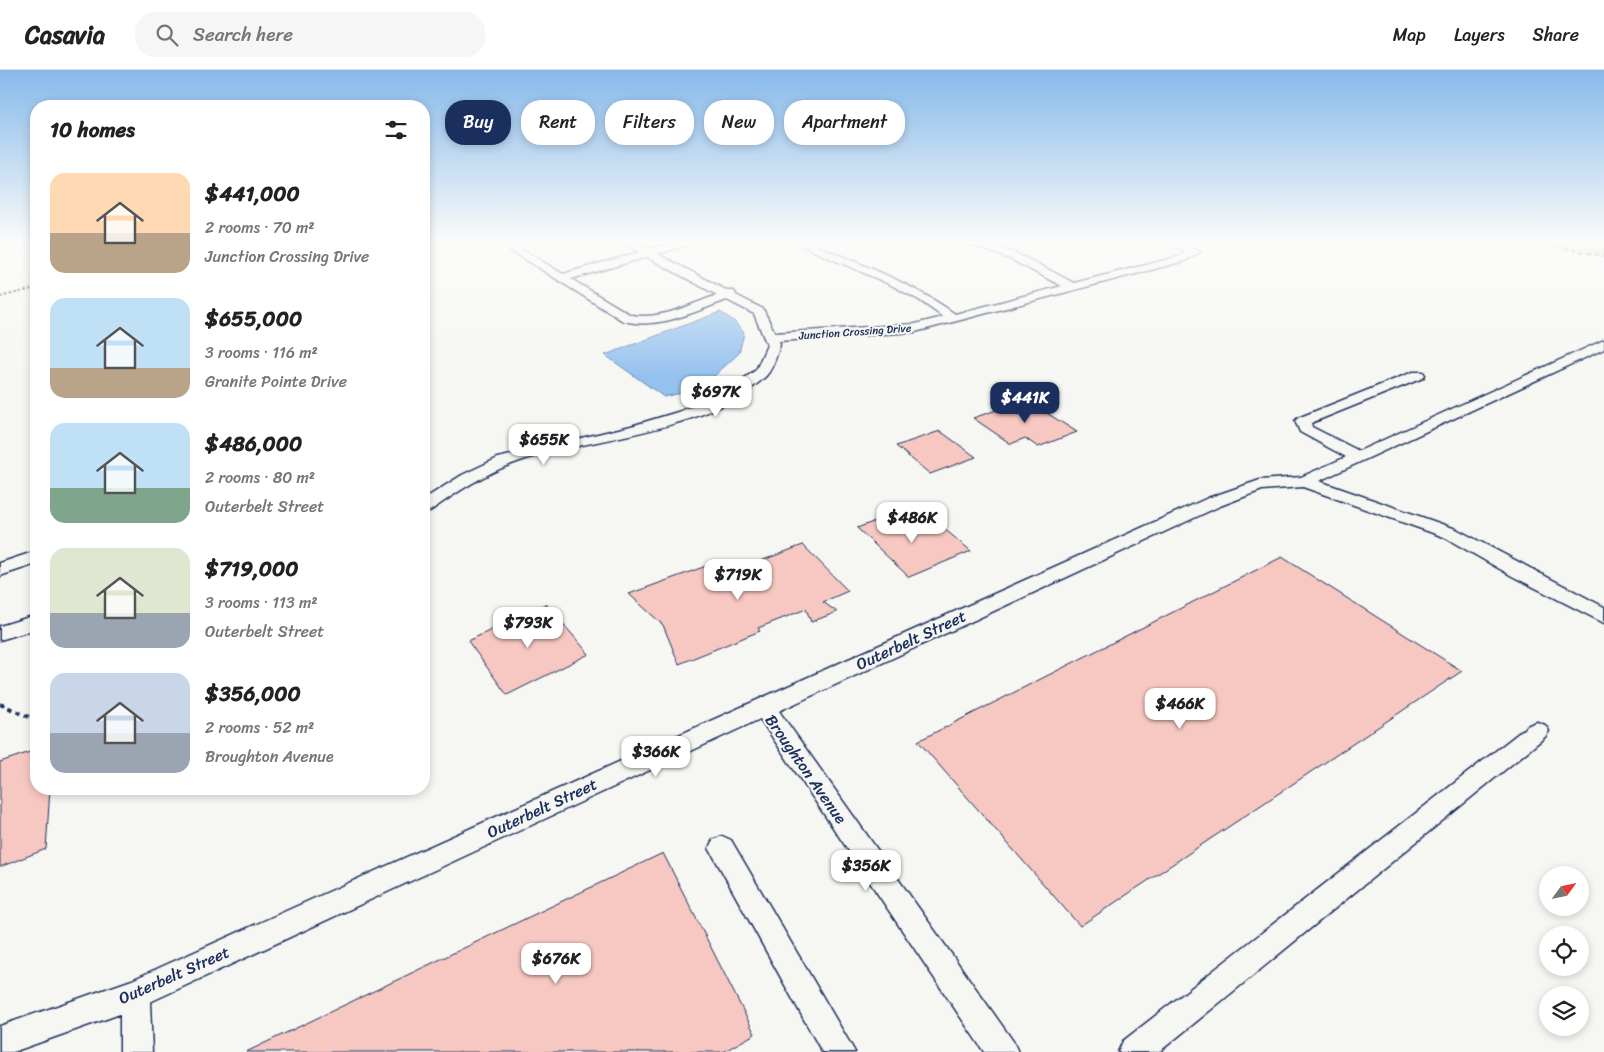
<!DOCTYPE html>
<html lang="en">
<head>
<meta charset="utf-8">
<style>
  :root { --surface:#fff; --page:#f6f6f6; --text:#222; --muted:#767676; --line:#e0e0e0; --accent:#1b2f5e }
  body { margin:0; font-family:Sriracha,sans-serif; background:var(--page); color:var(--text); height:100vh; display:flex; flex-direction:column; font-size:19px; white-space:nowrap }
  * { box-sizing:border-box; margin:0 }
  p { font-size:16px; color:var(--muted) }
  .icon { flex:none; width:28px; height:28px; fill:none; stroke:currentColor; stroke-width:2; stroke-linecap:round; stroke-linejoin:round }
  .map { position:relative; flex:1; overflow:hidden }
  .side { position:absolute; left:30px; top:30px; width:400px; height:695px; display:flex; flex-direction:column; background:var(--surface); border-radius:20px; box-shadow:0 2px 8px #0003 }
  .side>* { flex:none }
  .banner { position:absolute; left:445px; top:30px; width:475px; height:45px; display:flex; gap:10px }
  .needle { width:32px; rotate:57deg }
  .tools { position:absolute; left:1539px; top:796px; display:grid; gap:10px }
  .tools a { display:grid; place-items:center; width:50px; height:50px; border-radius:50%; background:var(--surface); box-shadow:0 2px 8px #0003; font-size:25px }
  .price { position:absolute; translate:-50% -42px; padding:0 11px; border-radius:10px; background:#fff; color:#222; font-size:16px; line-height:32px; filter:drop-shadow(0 1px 2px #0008) }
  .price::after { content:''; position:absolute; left:50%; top:30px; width:15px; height:11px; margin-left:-8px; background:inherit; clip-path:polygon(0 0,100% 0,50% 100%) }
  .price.on { background:var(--accent); color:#fff }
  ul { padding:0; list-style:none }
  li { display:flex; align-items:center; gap:15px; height:125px; padding:0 20px }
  li span { display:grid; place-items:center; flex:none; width:140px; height:100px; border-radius:15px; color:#555 }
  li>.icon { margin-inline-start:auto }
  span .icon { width:60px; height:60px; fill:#fffc; stroke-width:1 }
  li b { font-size:21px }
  h2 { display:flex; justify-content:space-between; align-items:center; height:60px; padding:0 20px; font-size:21px }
  .tag { padding:0 18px; border-radius:20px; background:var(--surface); box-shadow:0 2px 8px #0003; font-size:18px; line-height:45px }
  .tag.on { background:var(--accent); color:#fff }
  header { display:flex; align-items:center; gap:30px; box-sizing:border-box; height:70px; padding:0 25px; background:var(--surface); border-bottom:1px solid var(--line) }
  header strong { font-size:24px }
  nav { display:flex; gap:28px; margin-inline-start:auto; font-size:18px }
  .search { width:350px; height:45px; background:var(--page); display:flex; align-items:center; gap:12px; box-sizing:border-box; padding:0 18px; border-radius:20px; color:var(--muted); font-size:19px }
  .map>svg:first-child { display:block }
  .green { fill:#bde8a5; stroke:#6c8c82 }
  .water { fill:#94c1ee; stroke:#6487b4 }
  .building { fill:#f7c7c1; stroke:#1b2f5e }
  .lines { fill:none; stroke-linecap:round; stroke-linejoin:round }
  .minor-casing { stroke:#1b2f5e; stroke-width:3 }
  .path-far1 { stroke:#1b2f5e; stroke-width:2; stroke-dasharray:2.5 2.5; stroke-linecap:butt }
  .path { stroke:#1b2f5e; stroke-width:4; stroke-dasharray:4.5 4.5; stroke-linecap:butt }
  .minor { fill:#f6f6f2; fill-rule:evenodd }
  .rail { stroke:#1b2f5e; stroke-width:2.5; stroke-dasharray:5 2.5; stroke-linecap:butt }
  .labels { text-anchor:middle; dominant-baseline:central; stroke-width:4; stroke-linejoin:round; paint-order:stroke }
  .far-street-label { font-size:11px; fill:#1b2f5e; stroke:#f6f6f2 }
  .near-street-label { font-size:16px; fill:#1b2f5e; stroke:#f6f6f2 }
</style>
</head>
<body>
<header>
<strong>Casavia</strong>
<div class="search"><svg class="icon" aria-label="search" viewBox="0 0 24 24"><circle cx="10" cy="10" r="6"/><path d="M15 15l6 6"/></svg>Search here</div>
<nav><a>Map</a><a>Layers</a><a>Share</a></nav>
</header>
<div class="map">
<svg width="1604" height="982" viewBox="0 0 1604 982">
  <rect width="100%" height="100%" fill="#f6f6f2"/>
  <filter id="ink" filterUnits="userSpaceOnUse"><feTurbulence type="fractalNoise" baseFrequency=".02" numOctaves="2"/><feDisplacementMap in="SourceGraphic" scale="10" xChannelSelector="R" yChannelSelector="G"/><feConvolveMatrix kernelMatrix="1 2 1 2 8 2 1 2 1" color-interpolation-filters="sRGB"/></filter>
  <g filter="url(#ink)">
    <path class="green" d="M1545 171H1604V183Z"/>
    <path class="water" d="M720 242 734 251 744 263 739 283 711 309 690 321 664 327 605 285Z"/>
    <path class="building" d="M1026 330 1077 362 1038 377 1025 368 1011 374 973 348Z
      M940 361 976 387 930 404 896 376Z
      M900 442 924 464 942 457 971 481 909 507 857 458Z
      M803 475 848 521 823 532 837 542 811 552 806 539 758 558 760 561 679 594 663 555 629 524 709 495 718 507Z
      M1282 487 1462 601 1080 856 918 671Z
      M546 534 589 584 507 625 468 571Z
      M36 680V719H50L46 779 0 797V692Z
      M663 783 755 964 723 982H246Z"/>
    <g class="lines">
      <defs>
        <path id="minor" d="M0 171H11L0 175Z
          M496 171H508L563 204 639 182 621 171H634L649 179 678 171H694L693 173 658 184 728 221H734L736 225 763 239 775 263 915 254 943 247 919 230 891 215 791 171H805C857 193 909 211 955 244L1062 216 1010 189 962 171C1002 171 1040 196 1074 213L1177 187 1186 182 1166 171H1179L1200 182 1185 191 915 262 779 271 780 275C777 284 773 299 766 306 707 363 595 366 520 391 487 402 458 421 430 441L424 442V429L462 405 498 388 631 356 681 341 725 322 756 300 767 275 754 244 727 230C693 242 659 260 623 251ZM647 187 717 225C689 235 661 250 631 245L571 209Z
          M1604 270V279L1319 411 1456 459 1604 537V553L1512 506 1444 467 1303 417 1262 420 1220 436 779 641 1013 971 1018 982H984L760 649 150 932 152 982H120V944L13 982H0V956L132 910 1208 428 1260 410 1301 407 1346 387 1300 362 1295 351 1298 348 1413 302H1423L1425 305 1423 308 1311 353 1312 357 1359 381Z
          M36 481V494L0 506V493Z
          M36 545V559L0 570V556Z
          M1537 652 1545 655 1549 661 1545 667 1159 982H1118L1123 971 1529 655Z
          M722 766 731 770 855 982H822L709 778 713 770Z"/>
      </defs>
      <use href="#minor" class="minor-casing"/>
      <path class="path-far1" d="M0 227 36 218"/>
      <path class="path" d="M0 634 36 650"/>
      <use href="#minor" class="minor"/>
      <path class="rail" d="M1528 171 1604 186"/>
    </g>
  </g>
  <linearGradient id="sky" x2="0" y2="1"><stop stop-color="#86b9ea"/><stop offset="0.56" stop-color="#fbfbf9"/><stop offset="1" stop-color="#fbfbf9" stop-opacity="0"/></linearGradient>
  <rect width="1604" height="308" fill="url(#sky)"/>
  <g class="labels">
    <g class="far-street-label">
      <text transform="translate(855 262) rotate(-4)">Junction Crossing Drive</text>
    </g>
    <g class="near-street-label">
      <text transform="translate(911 570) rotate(-25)">Outerbelt Street</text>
      <text transform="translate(806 699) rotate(55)">Broughton Avenue</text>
      <text transform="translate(542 738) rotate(-25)">Outerbelt Street</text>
      <text transform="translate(174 905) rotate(-24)">Outerbelt Street</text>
    </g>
  </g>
</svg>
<div class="tools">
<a><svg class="needle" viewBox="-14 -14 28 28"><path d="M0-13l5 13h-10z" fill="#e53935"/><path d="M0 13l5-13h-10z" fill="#767676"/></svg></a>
<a><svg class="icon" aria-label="locate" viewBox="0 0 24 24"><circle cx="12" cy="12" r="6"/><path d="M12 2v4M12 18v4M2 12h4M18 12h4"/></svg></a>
<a><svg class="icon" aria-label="layers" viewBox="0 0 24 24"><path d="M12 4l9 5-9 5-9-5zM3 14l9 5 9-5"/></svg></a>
</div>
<b class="price" style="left:716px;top:348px">$697K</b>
<b class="price on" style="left:1025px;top:354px">$441K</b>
<b class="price" style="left:544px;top:396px">$655K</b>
<b class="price" style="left:912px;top:474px">$486K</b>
<b class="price" style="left:738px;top:531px">$719K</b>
<b class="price" style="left:528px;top:579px">$793K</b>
<b class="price" style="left:1180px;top:660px">$466K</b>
<b class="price" style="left:656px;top:708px">$366K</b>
<b class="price" style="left:866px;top:822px">$356K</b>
<b class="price" style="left:556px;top:915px">$676K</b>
<div class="banner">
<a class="tag on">Buy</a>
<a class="tag">Rent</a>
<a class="tag">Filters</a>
<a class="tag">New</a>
<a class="tag">Apartment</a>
</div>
<section class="side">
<h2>10 homes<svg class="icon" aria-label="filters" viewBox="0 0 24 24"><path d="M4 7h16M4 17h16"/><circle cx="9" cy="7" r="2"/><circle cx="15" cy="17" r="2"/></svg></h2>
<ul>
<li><span style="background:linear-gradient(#ffd9b3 60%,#b9a48a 0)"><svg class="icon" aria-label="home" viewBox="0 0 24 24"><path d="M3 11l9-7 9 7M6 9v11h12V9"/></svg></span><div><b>$441,000</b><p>2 rooms · 70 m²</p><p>Junction Crossing Drive</p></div></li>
<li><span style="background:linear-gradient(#bfe0f5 70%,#b9a48a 0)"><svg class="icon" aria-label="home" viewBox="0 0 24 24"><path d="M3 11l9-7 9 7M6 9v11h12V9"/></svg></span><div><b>$655,000</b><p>3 rooms · 116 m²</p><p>Granite Pointe Drive</p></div></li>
<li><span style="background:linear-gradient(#bfe0f5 65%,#7fa58c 0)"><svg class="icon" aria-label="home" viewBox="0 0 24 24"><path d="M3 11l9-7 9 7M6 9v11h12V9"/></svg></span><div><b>$486,000</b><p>2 rooms · 80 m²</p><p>Outerbelt Street</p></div></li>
<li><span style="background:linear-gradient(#dfe7d0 65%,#9aa5b1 0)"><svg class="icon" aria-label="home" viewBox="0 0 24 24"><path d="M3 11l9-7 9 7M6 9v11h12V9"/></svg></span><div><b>$719,000</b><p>3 rooms · 113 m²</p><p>Outerbelt Street</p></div></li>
<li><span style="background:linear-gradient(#c9d6e8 60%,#9aa5b1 0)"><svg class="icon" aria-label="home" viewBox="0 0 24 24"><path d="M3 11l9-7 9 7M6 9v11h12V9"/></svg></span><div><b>$356,000</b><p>2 rooms · 52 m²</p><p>Broughton Avenue</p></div></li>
</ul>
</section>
</div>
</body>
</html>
